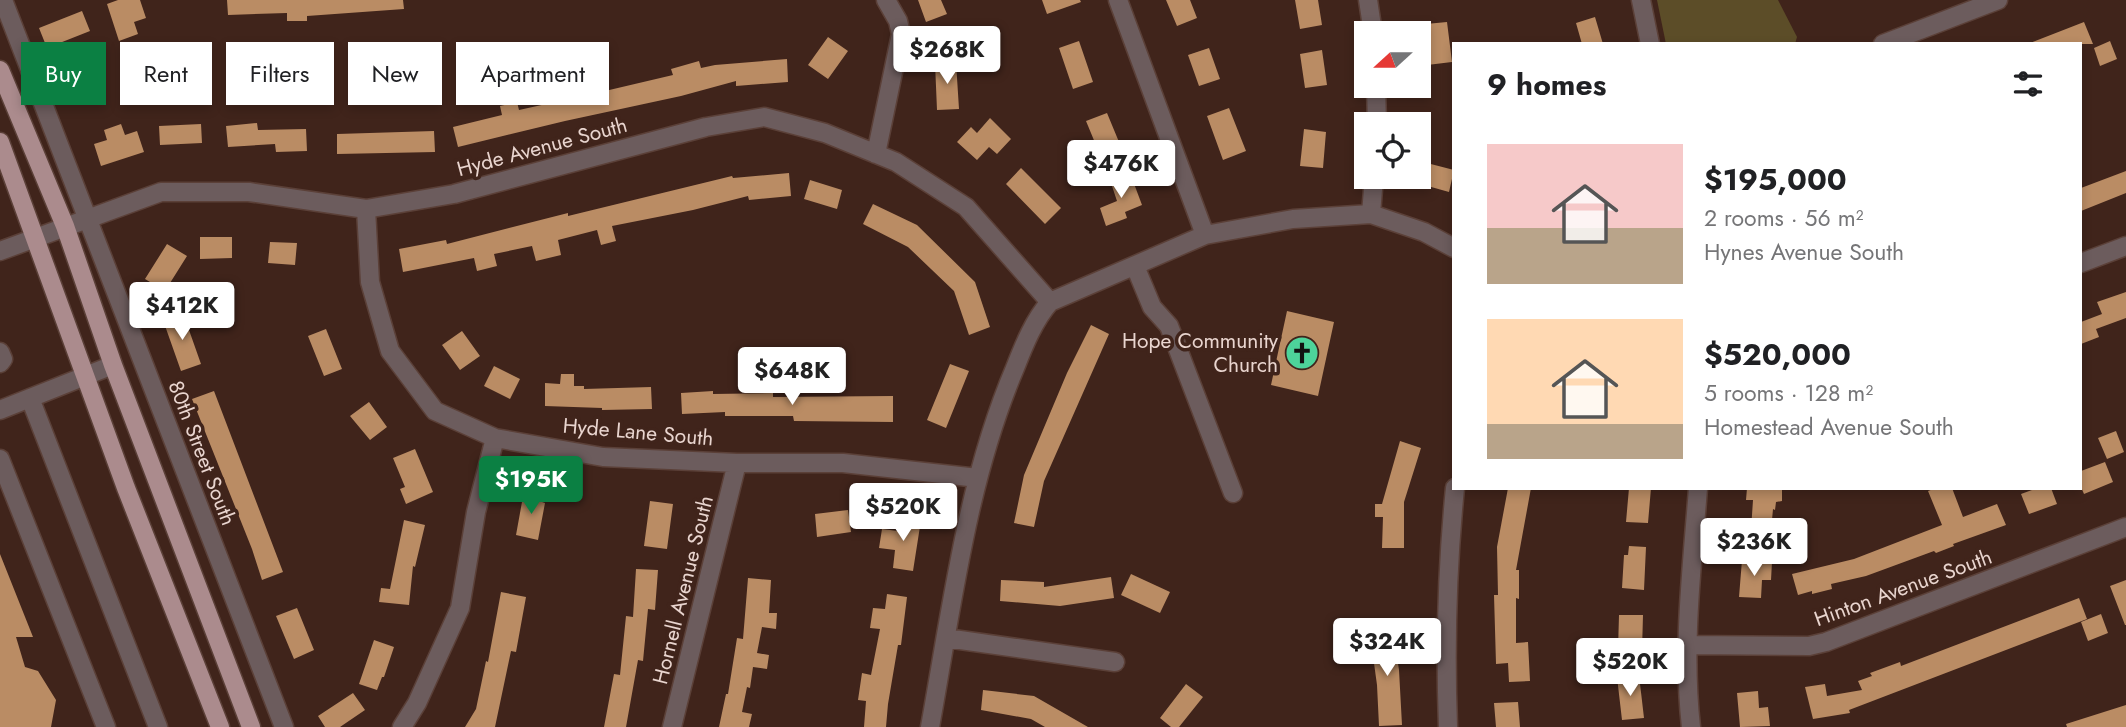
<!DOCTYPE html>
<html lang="en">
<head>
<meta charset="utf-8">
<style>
  :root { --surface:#fff; --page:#f6f6f6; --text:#202124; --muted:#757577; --accent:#0b8043 }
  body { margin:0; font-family:Jost,sans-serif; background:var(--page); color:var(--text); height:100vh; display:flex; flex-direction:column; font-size:26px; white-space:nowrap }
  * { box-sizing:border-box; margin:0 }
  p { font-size:23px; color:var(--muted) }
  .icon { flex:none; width:38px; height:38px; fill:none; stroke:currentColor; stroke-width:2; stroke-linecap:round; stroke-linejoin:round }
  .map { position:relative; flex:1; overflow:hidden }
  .panel { position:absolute; left:1452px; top:42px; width:630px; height:448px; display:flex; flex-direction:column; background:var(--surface); border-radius:0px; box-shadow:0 4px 10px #0003 }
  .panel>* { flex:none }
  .hud { position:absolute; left:21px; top:42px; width:665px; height:63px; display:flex; gap:14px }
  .needle { width:46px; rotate:249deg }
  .controls { position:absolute; left:1354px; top:21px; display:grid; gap:14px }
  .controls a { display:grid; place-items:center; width:77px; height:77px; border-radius:0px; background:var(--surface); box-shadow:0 4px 10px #0003; font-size:35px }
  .price { position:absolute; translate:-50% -60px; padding:0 16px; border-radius:7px; background:#fff; color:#222; font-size:23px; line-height:46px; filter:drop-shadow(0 2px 4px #0008) }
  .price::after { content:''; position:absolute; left:50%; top:42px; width:21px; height:16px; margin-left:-10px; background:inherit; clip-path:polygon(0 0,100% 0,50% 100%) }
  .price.current { background:var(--accent); color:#fff }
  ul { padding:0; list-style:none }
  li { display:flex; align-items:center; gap:21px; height:175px; padding:0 35px }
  li span { display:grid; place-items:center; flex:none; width:196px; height:140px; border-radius:0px; color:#555 }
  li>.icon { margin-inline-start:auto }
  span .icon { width:84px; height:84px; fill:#fffc; stroke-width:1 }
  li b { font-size:30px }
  h2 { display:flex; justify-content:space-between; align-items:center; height:84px; padding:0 35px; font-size:30px }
  .pill { padding:0 24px; border-radius:0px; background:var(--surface); box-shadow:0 4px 10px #0003; font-size:24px; line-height:63px }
  .pill.current { background:var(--accent); color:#fff }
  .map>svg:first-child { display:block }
  .green { fill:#5c4d28 }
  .building { fill:#ba8c64 }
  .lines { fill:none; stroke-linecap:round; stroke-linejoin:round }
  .minor-casing { stroke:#5b4038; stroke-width:21 }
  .major-casing { stroke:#5b4038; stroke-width:21 }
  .minor { stroke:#6c5c5d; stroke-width:18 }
  .major { stroke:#ab8b8d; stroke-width:18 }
  .labels { text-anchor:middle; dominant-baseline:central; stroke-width:7; stroke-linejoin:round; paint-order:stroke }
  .street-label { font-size:21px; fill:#e9d5cf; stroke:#40241b }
  .poi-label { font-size:21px; fill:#e9d5cf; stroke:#40241b; text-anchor:end }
</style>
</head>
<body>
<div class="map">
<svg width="2126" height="727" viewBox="0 0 2126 727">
  <rect width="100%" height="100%" fill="#40241b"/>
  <path class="green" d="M1657 0H1778L1797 37 1795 44H1666Z"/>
  <path class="building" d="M118 0H140L146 18 134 22 138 34 119 41 107 4Z
    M227 0H403L404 9 307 16V21H287V13L228 15Z
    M918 0H941L947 14 926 22Z
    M1042 0H1080L1081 2 1047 14Z
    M1166 0H1190L1197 18 1177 26Z
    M1295 0H1318L1322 25 1300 29Z
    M82 11 90 31 47 48 39 28Z
    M1595 17 1603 44H1582L1576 23Z
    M1447 22 1452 62 1419 66V44L1429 43 1426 24Z
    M2084 22 2093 44H2030V43Z
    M828 37 848 51 828 79 808 65Z
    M1079 41 1093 82 1073 89 1059 48Z
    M2110 41 2117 59 2100 66 2094 48Z
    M1209 48 1220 79 1199 86 1188 55Z
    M1322 50 1327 85 1305 88 1300 54Z
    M787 59 788 82 736 86V81L681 96 565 121 458 147 453 127 502 115 500 106 517 102 519 110 605 91 673 75 671 69 699 61 701 68 715 65Z
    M956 62 959 109 937 110 935 63Z
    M1229 108 1246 151 1223 160 1207 116Z
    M1107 113 1119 142 1098 150 1086 121Z
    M990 118 1011 139 997 154 989 147 977 160 957 142 971 127 977 133Z
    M257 123 258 130 306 129 307 151 276 152 275 144 228 147 226 126Z
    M121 124 125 135 137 131 144 152 101 166 94 144 107 140 104 130Z
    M201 124 202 143 160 145 159 126Z
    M1304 129 1326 132 1323 168 1300 166Z
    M434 131 435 152 337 154V134Z
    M1423 162 1454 170 1449 192 1417 183Z
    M1021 168 1061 208 1045 224 1006 184Z
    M2126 171V193L2081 211V188Z
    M789 173 791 196 749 200 748 196 693 210 612 226 616 241 601 245 597 230 558 240 561 255 536 261 532 246 494 254 497 266 477 271 474 258 403 272 399 249 446 240 447 244 568 213V216L732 176 733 178Z
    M1130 173 1142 205 1125 212 1127 218 1106 226 1100 208 1117 201 1110 180Z
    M810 180 842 190 837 209 804 199Z
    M873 204 917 225 975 282 990 327 969 335 954 291 908 247 863 224Z
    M200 237H232V258L200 259Z
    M270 242 297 243 295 265 268 263Z
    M167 244 187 256 165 291 145 279Z
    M2126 292V318L2096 329 2099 337 2081 344V322L2102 314 2097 302Z
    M1287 311 1334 322 1318 396 1271 385Z
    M183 313 201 364 181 371 163 320Z
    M1091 325 1109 334 1044 481 1034 527 1014 523 1024 475 1067 373Z
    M326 329 342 369 324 376 308 336Z
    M462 331 480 356 460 370 442 345Z
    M950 364 969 371 946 428 927 420Z
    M494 366 520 379 510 399 484 386Z
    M561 374H574V386H584V389L651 387 652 409 602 410V408L545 406V383L560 384Z
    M214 391 283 572 262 580 252 549 192 399Z
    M713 391V394L773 393V397L893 396V422L794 421 793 416H725V412L682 414 681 393Z
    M369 402 387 427 370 440 350 416Z
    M2116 431 2124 452 2107 459 2098 438Z
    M1400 441 1421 448 1404 502V548H1382L1383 517H1375V504H1382Z
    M415 449 433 492 406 504 400 489 405 487 393 458Z
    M2105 462 2113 482 2084 494 2081 487V471Z
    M1508 488H1531L1516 570H1519V599L1516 598V643L1528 642 1530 681 1509 682 1508 663 1496 664 1494 595H1498L1497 547Z
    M1629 488H1651L1648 523 1626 522Z
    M1747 488H1782V501L1776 502 1775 510 1773 509 1771 531 1751 530 1753 500H1746Z
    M1936 488H1952L1963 517 1997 504 2006 525 1953 544 1954 546 1936 553 1934 551 1866 576 1831 584 1832 589 1812 594V591L1798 595 1792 574 1854 559 1942 525 1928 491Z
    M2037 488H2051L2057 504 2029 514 2021 494Z
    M524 491 540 494 539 501 545 503 538 540 516 535Z
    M650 501 673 504 667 549 644 546Z
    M848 510 851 532 817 537 815 514Z
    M900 517 921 520 913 571 893 568 895 550 879 548 882 529 898 531Z
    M404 520 425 525 415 567 413 566 409 605 379 602 381 588 390 589Z
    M1629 546 1646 547 1644 590 1622 588 1624 555H1628Z
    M0 554 33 637H16L25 667 38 671 56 700 51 727H0Z
    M1742 560 1772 562 1771 580H1762L1761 598 1739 597Z
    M636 569 658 570 655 610 648 609 643 661 638 660 626 727H604L614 674 620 675 626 616 633 617Z
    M1131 574 1170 592 1160 613 1121 595Z
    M1111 577 1114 598 1060 606 1000 601 1001 580 1044 582V587Z
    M748 578 771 580 769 613H777L776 629 762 627 757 653 769 655 767 669 753 667 750 688 747 687 742 712 752 714 749 727H719L726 694H728L737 638 743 639Z
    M2126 580V625H2125L2110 586Z
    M501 592 526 597 516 652 511 651 495 727H465L476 709 486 661 488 662Z
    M887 594 907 597 901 645H898L888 704 886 727H864L866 701 858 700 862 673 871 675 880 629 870 628 873 608 885 609Z
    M2079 598 2087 619 1849 710 1850 713 1813 719 1805 687 1825 684 1827 696 1862 690 1858 681 1872 676 1870 673 1900 662 1901 666Z
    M297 608 314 650 294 659 276 616Z
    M2101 614 2108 633 2088 641 2081 622Z
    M1619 615H1643L1642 651 1618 650Z
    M1393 630 1399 670 1402 725 1379 726 1377 685 1370 634Z
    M374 640 394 647 384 677H382L377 690 359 684Z
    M1639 675 1644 718 1622 720 1617 677Z
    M1186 684 1203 697 1179 727H1171L1160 718Z
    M983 690 1034 696 1088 727H1045L1031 719 981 710Z
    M1758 691 1759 708 1768 707 1770 726 1740 727 1737 693Z
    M353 693 365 710 340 727H325L318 716Z
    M1518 702 1520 727H1496L1494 703Z
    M2126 705V727H2067L2066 724Z"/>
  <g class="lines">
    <defs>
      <path id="minor" d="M3 0 284 727
        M1118 0 1205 235
        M1368 0 1373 33
        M1641 0 1650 44
        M1883 44 1998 0
        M1376 86 1377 124
        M876 154 901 34 898 21 886 0
        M366 209 370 282 390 351 435 411 495 438 603 457 737 463H843L978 478
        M1371 214 1374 177
        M0 251 161 192H249L366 209 454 194 706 127 764 117 825 133 896 162 966 207 1050 302
        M2081 263 2126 246
        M1135 266 1152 307 1169 326 1233 493
        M0 352 3 359 0 363
        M30 398 158 727
        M0 410 113 365
        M0 459 106 727
        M946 638 1115 662
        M1688 645 1809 646 1826 642 2126 527
        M402 727 417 703 460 608 476 512 495 438
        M672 727 737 463
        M930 727C952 606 967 481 1015 368 1024 345 1034 320 1050 302L1205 235 1293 219 1371 214 1424 232 1454 248
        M1448 727C1445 647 1447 568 1455 488
        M1691 727C1682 647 1692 568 1698 488"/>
      <path id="major" d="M0 70 65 226 113 365 251 727
        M0 142 126 488 220 727"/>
    </defs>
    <use href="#minor" class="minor-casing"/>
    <use href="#major" class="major-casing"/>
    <use href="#minor" class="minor"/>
    <use href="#major" class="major"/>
  </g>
  <defs>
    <symbol id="church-disc" viewBox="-11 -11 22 22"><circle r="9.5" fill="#4dd39a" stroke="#40241b"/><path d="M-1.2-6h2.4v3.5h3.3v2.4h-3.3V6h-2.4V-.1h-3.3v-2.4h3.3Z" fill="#111"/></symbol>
  </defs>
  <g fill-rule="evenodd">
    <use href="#church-disc" x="1283" y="334" width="38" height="38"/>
  </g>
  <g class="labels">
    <g class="street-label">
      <text transform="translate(542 147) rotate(-15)">Hyde Avenue South</text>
      <text transform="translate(638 432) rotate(5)">Hyde Lane South</text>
      <text transform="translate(202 453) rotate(69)">80th Street South</text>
      <text transform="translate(1903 588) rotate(-20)">Hinton Avenue South</text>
      <text transform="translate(683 590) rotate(-76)">Hornell Avenue South</text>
    </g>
    <g class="poi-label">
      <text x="1278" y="341">Hope Community<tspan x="1278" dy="24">Church</tspan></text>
    </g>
  </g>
</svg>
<div class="controls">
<a><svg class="needle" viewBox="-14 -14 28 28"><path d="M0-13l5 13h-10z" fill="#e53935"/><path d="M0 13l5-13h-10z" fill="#757577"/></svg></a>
<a><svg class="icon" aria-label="locate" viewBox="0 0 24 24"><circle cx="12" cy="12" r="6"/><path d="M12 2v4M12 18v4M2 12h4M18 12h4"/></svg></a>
</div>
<b class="price" style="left:947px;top:86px">$268K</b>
<b class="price" style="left:1121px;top:200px">$476K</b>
<b class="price" style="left:182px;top:342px">$412K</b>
<b class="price" style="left:792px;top:407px">$648K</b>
<b class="price current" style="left:531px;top:516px">$195K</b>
<b class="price" style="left:903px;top:543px">$520K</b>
<b class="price" style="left:1754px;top:578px">$236K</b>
<b class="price" style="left:1387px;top:678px">$324K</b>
<b class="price" style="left:1630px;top:698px">$520K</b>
<div class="hud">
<a class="pill current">Buy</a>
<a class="pill">Rent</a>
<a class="pill">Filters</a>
<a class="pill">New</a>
<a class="pill">Apartment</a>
</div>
<section class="panel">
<h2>9 homes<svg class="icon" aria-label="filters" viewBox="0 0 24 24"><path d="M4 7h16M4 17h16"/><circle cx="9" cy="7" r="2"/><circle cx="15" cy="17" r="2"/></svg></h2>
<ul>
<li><span style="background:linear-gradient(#f6c9c9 60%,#b9a48a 0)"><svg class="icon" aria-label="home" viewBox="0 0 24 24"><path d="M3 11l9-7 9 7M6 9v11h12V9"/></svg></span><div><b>$195,000</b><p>2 rooms · 56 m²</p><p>Hynes Avenue South</p></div></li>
<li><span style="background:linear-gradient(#ffd9b3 75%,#b9a48a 0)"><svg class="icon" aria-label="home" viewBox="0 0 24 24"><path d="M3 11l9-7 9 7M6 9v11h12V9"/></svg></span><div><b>$520,000</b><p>5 rooms · 128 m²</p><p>Homestead Avenue South</p></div></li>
</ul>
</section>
</div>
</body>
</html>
